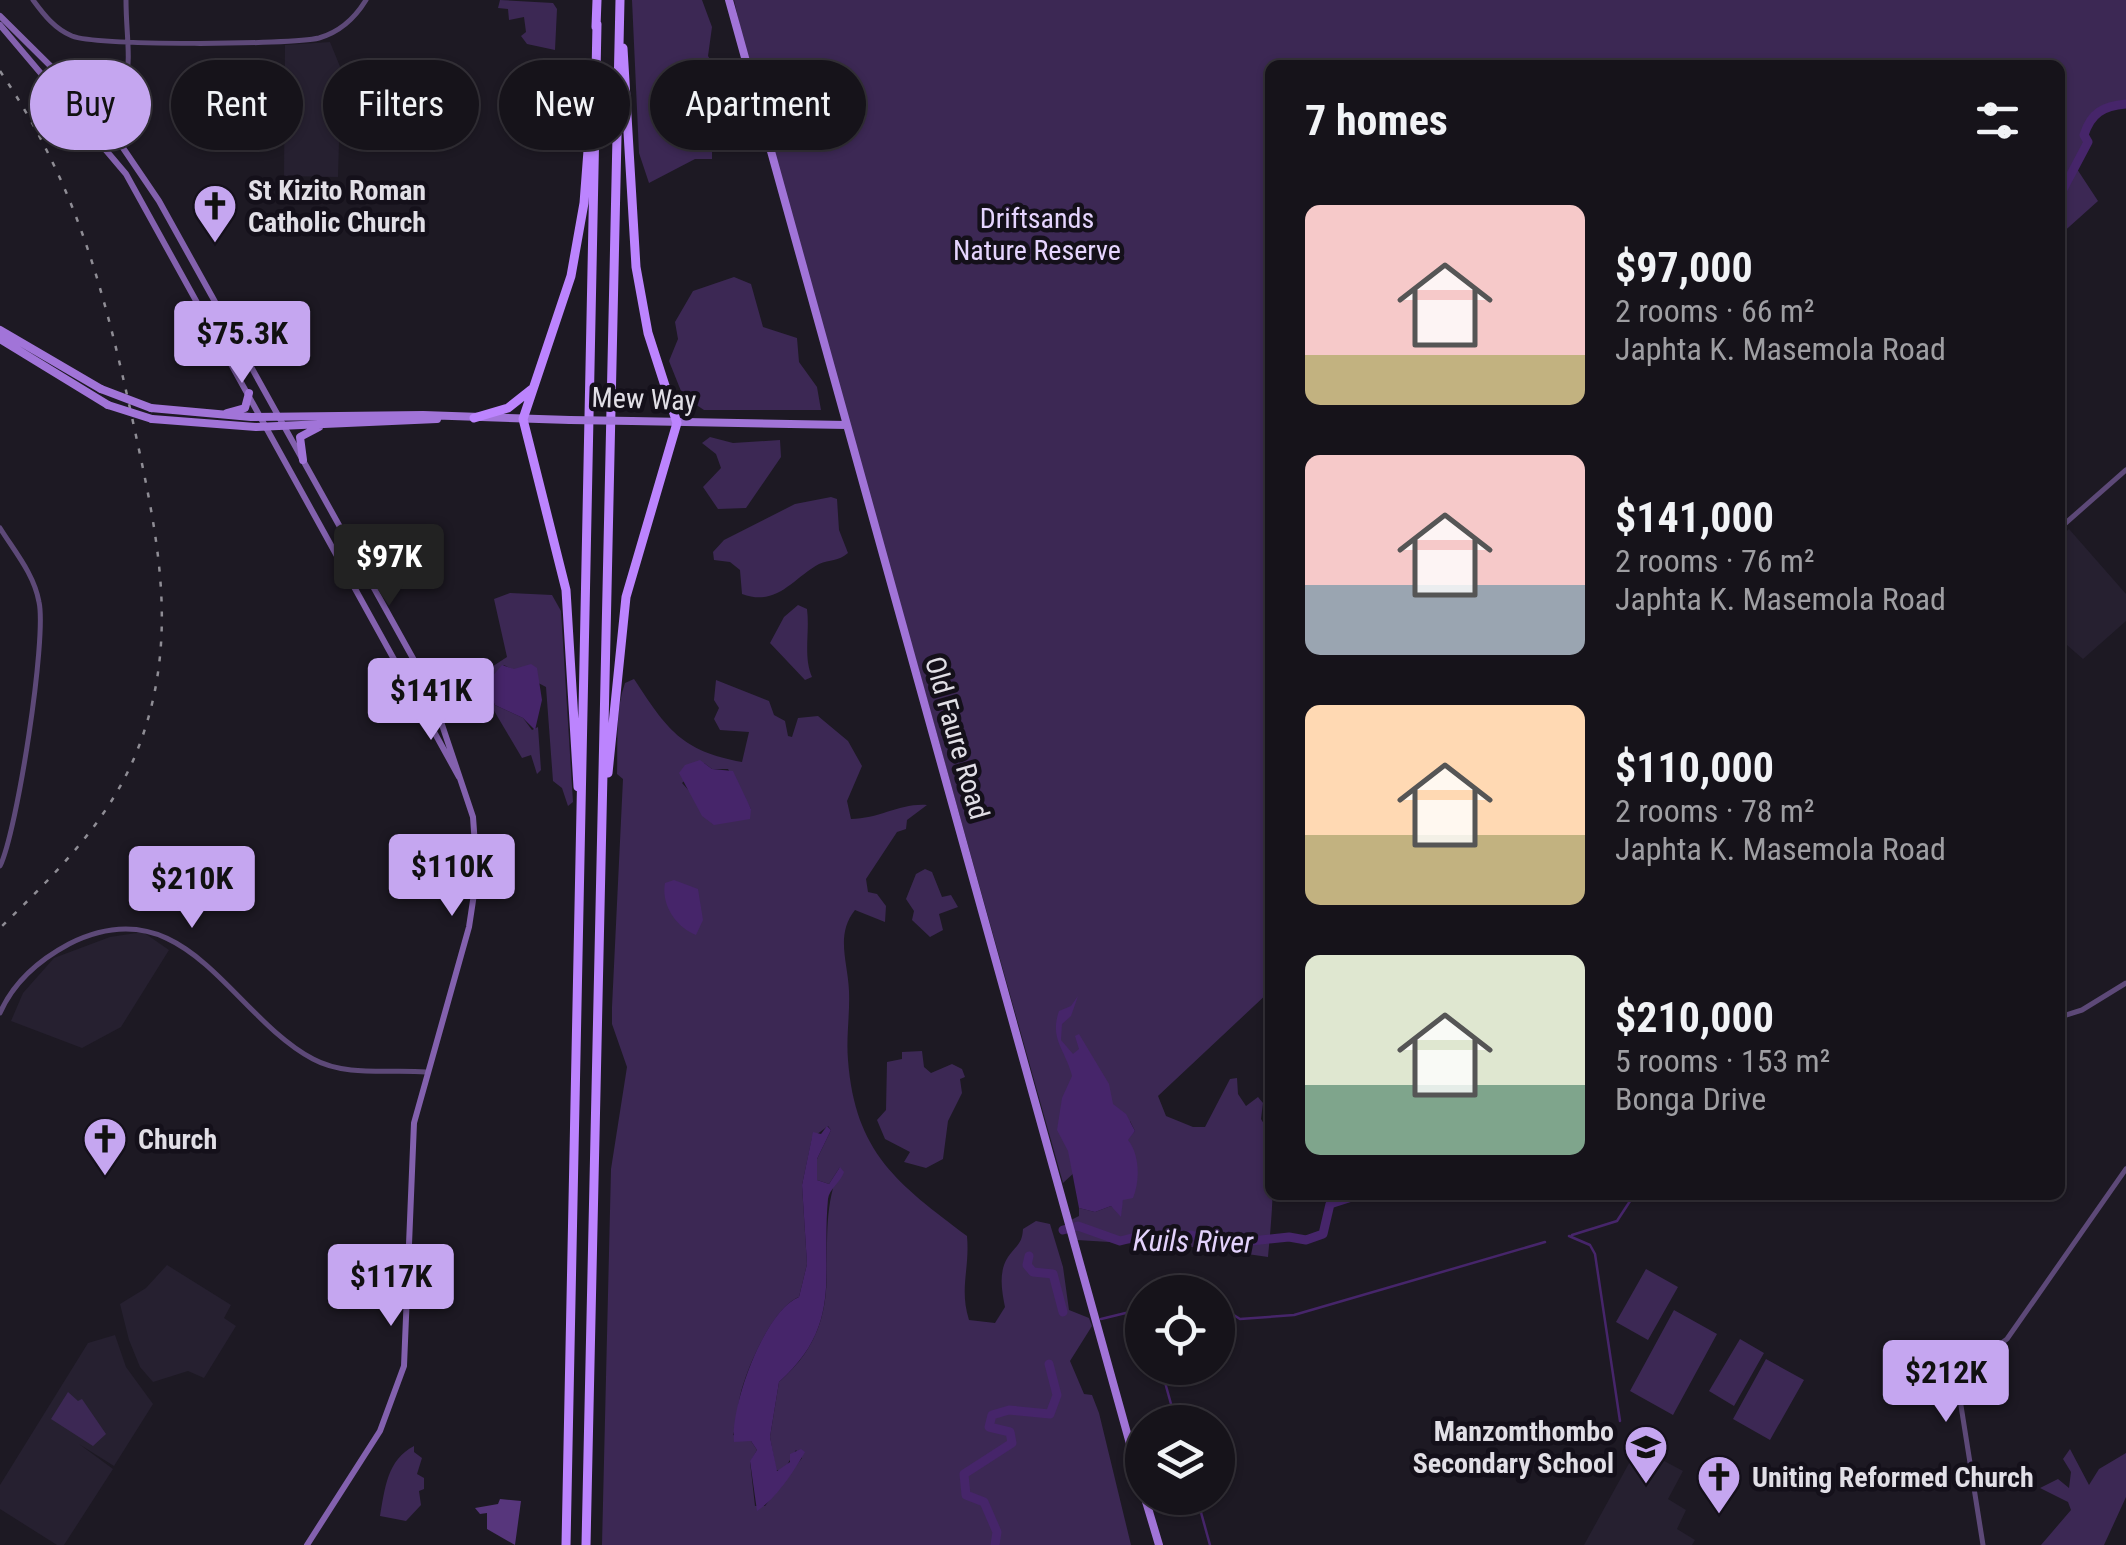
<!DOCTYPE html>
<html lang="en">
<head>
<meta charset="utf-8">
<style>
  :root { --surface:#16131a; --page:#1f1c23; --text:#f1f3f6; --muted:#9e9ea2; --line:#353239; --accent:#c5a6f0 }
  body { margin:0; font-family:"Roboto Condensed",sans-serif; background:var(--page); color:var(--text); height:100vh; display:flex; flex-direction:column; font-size:38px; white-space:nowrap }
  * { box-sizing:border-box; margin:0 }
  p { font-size:32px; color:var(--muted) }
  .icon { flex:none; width:55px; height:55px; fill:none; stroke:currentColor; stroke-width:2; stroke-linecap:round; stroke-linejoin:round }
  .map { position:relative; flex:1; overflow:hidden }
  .sheet { position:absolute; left:1265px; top:60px; width:800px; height:1140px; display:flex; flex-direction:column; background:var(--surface); border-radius:15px; box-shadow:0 2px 8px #0004,0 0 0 2px var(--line) }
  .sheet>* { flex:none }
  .top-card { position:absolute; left:30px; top:60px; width:950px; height:90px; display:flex; gap:20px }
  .tools { position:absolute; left:1125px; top:1275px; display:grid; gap:20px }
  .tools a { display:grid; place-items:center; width:110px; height:110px; border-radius:50%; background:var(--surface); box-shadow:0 2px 8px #0004,0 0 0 2px var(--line); font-size:50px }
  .price { position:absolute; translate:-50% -85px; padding:0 22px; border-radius:10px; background:var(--accent); color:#111; font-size:32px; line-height:65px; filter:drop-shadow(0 2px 5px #0008) }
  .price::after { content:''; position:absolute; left:50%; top:60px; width:30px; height:22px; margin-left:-15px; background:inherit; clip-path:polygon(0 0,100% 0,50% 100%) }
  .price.selected { background:#222; color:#fff }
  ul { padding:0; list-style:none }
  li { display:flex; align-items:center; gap:30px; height:250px; padding:0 40px }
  li span { display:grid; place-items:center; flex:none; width:280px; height:200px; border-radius:15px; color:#555 }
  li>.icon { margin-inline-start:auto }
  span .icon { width:120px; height:120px; fill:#fffc; stroke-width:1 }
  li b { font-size:42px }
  h2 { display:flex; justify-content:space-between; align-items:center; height:120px; padding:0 40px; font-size:42px }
  .tag { padding:0 35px; border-radius:45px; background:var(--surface); box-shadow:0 2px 8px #0004,0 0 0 2px var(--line); font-size:35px; line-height:90px }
  .tag.selected { background:var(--accent); color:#111 }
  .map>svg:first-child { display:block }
  .built { fill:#262030 }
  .green { fill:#3c2854; fill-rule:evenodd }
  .forest { fill:#57367c }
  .water { fill:#46256a }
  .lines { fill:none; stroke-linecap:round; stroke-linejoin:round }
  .stream { stroke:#46256a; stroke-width:2.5 }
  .river { stroke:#46256a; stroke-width:9 }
  .tertiary { stroke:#5d4978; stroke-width:5 }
  .secondary { stroke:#8361ae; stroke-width:6 }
  .primary { stroke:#a174d8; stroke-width:8 }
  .motorway { stroke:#bc84fe; stroke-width:9 }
  .rail { stroke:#8f8d95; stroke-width:2.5; stroke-dasharray:5 10; stroke-linecap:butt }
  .primary-bridge { stroke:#a174d8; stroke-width:8 }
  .labels { text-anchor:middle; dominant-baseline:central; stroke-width:9; stroke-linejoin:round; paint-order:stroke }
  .poi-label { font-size:28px; font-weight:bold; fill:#e1dfe6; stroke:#14101a; text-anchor:start }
  .park-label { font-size:28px; fill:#e6d5ff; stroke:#14101a }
  .street-label { font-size:28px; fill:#e1dfe6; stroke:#14101a }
  .water-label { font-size:30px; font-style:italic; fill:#e3d2fc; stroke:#14101a }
</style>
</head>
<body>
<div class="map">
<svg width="2126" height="1545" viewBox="0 0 2126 1545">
  <rect width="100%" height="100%" fill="#1d1923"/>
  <path class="built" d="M330 42 341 69 338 177 284 176 285 45Z
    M2069 529 2126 594V621L2083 659 2060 639V537Z
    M143 932 169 950 121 1027 82 1048 11 1021 23 993 54 958 110 937Z
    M167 1265 231 1305 224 1318 236 1326 204 1378 188 1371 153 1382 140 1367 129 1340 120 1304 146 1288Z
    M115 1335 126 1367 153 1404 114 1466 79 1444 113 1469 64 1545H57L0 1509V1485L88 1343Z
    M1638 1447 1683 1471 1668 1499 1686 1510 1677 1529 1695 1540 1692 1545H1584Z"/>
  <path class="green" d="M500 0 553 3 557 9 555 50 527 44 521 36 526 32 524 17 509 20 508 9 498 8Z
    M632 0H702L712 27 708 56C722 78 742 97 737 126L712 140V159H695L649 183 639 153Z
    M734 0H2126V104C2103 106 2092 113 2084 135L2088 142 2075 166 2098 201 2060 235V65H1270V991L1158 1096 1166 1116 1193 1127H1205L1230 1079 1237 1078 1238 1094 1246 1106 1258 1097 1263 1103 1261 1119C1280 1146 1271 1223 1268 1257L1206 1248 1077 1240 1071 1220 1079 1216V1208L1095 1212 1111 1206 1121 1213C1122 1179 1148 1180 1127 1140L1135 1131 1130 1121 1063 1183 748 63Z
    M734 277 751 284 763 327 797 338 799 362 817 387 821 410H704L683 396 669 361 678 339 675 322 693 291Z
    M710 437 733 443 780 440 781 457 746 508 718 509 703 487 721 468 716 454 702 443Z
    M831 497 837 499 839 530 848 553C838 562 830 559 819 564 792 579 777 607 742 594L740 570 730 562 714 560 713 552 724 540 795 504Z
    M510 593 552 595 561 611 573 802 568 806 562 788 553 781 546 687 504 665 486 686 495 705 523 718 532 730 538 727 541 770 537 774 531 755 522 758 480 687 484 672 507 657 494 599Z
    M798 605 807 609C810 633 803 656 812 677L805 680 770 643 784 617Z
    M634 679C667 729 681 751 742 762L749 732 720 730 714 719 719 708 714 700 716 680 769 701 774 715 785 721 788 736 792 737 798 718 818 716 848 741 862 766 847 801 851 819C879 819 900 803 927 805L907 820 906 829 897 832 866 879 868 892 877 894 886 906 885 922 855 910C835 935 848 962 849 991 850 1014 846 1037 848 1060 855 1153 898 1184 967 1236 970 1269 959 1288 969 1320L995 1323 1005 1307C1002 1292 998 1272 1008 1257 1016 1245 1022 1245 1023 1229L1036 1221 1050 1224 1063 1267 1069 1310 1089 1318 1092 1326 1070 1361 1084 1394 1092 1395 1099 1413 1131 1545H602L611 1169 627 1067 612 1024V1007L623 779 617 774C618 744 615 711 625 683ZM704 763 712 769H728L751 809 692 794 682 783ZM828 1126 831 1130 817 1159V1180L829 1184 840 1167C807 1246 858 1313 779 1382L770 1437 776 1470H784L796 1450 802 1458 765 1506H755L750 1462 757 1450 751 1441 733 1435C738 1422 737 1409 740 1396 746 1369 773 1307 799 1297L807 1264 802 1185 812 1138Z
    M925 869 932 872 942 897 951 895 958 907 939 914 943 930 930 937 912 920 914 911 906 899 916 874Z
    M922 1051 924 1067 931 1073 952 1064 962 1069 965 1077 960 1079 962 1093 948 1121 943 1159 926 1168 904 1162 910 1152 885 1139 877 1120 886 1110 887 1062 902 1059V1052Z
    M1646 1269 1678 1287 1648 1340 1616 1322Z
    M1674 1310 1717 1334 1673 1415 1630 1391Z
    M1740 1339 1764 1353 1734 1406 1709 1391Z
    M1766 1359 1804 1380 1770 1440 1733 1419Z
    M68 1392 78 1401 82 1399 106 1434 93 1446 51 1419Z
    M414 1446V1452L422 1458 417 1474 424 1478V1489L419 1491 421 1505 406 1521 380 1516C385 1488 387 1460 414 1446Z
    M2070 1449 2089 1485 2099 1469 2126 1453V1497L2104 1545H2041L2071 1510 2068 1502 2040 1488 2058 1479 2069 1488 2071 1472 2063 1459Z"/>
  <path class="forest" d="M500 1499 521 1501 515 1545 487 1529V1513L480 1514 475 1508 498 1504Z"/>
  <path class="water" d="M531 664 537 668 542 700 535 730 523 718 495 705 486 684 502 665 514 669Z
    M700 760 712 769 733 771 751 809 750 819 714 825 702 816 679 773 685 765Z
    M674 880 698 889 703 920 696 935C676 927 661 905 665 883Z
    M1078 996 1071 1016 1062 1024 1061 1040 1073 1054 1079 1049 1075 1036 1079 1034 1109 1084 1113 1104 1126 1114 1135 1131 1128 1140C1140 1155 1140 1181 1133 1198L1123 1200 1121 1217 1111 1206 1095 1212 1079 1208 1068 1151 1057 1130 1062 1098 1072 1076C1066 1050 1049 1040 1059 1011L1071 1006Z
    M827 1126 831 1130 817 1159V1180L829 1184 840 1167 844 1172C841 1182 829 1189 828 1199 821 1274 844 1324 779 1382L770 1437 777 1471 790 1462V1454L801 1449 805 1452C794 1471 776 1499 757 1511L750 1461 757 1450 751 1441 734 1442C730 1407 764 1311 799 1297L807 1264 802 1185 813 1132 821 1134Z"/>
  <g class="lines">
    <path class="stream" d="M1572 1235 1617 1221 1634 1195
      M1569 1236 1590 1245 1595 1254 1620 1421
      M1218 1305 1240 1319 1294 1315 1545 1242
      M1101 1319 1142 1309
      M1161 1368 1176 1422
      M1197 1498 1210 1545"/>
    <path class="river" d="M2060 195 2088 142 2084 135C2091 113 2103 106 2126 104
      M1063 1230 1078 1226 1120 1241 1144 1235 1168 1242 1191 1235 1224 1244 1289 1237 1306 1240 1323 1234 1330 1204 1358 1195
      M1029 1256 1027 1265 1033 1272 1053 1274 1063 1312
      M995 1545 997 1532 984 1502 966 1495 964 1474 1012 1443 1010 1432 989 1427 992 1415 1009 1410 1050 1414 1057 1395 1049 1364"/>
    <path class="tertiary" d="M33 0C44 15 55 29 72 36 98 46 290 45 319 38 340 32 355 18 366 0
      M89 127C142 89 126 57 126 0
      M0 528C15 552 34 574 39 602 47 638 17 832 0 866
      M2060 528 2126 470
      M0 1013C14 981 39 960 69 944 186 885 230 1015 313 1059 346 1077 390 1069 426 1072
      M2060 1017 2082 1010 2126 983
      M1953 1368a8 8 0 1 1 16 0a8 8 0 1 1-16 0Z
      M1968 1368 2007 1339 2126 1169
      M1956 1374 1983 1545"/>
    <path class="secondary" d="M0 16 102 117 159 201 430 689 473 817 477 874 469 927 414 1123 404 1366 380 1431 307 1545
      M0 25 126 174 459 777"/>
    <path class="primary" d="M729 0 1142 1487
      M0 330 101 389
      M0 339 108 405
      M151 408 251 417 423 415 570 420
      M227 413 245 408 249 393
      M152 419 256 427 437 419
      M632 421 847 425
      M303 460 300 437 319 427
      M1145 1498 1159 1545"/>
    <path class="motorway" d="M596 27 597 0
      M474 418 508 408 532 389
      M608 773 626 597 677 423 648 333 636 267 623 48
      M578 787 566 590 523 419 571 276 584 203 592 98
      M566 1545 597 24
      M586 1545 620 0"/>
    <path class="rail" d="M0 71C77 185 104 290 133 422 158 537 182 643 135 756 106 825 52 877 0 928"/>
    <path class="primary-bridge" d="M101 389 151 408
      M108 405 152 419
      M570 420 632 421"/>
  </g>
  <defs>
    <symbol id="church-pin" viewBox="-11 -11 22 30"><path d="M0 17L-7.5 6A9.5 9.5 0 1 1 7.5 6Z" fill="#c5a6f0" stroke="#14101a"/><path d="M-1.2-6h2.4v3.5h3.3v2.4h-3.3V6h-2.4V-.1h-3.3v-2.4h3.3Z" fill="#111"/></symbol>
    <symbol id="school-pin" viewBox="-11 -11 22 30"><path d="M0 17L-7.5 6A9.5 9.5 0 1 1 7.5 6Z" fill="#c5a6f0" stroke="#14101a"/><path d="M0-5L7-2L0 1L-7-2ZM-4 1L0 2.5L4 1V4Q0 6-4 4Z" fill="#111"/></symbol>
  </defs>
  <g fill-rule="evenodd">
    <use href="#church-pin" x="190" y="181" width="50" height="68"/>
    <use href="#church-pin" x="80" y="1114" width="50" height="68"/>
    <use href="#school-pin" x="1621" y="1422" width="50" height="68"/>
    <use href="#church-pin" x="1694" y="1452" width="50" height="68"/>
  </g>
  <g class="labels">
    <g class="poi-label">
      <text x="248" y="190">St Kizito Roman<tspan x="248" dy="32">Catholic Church</tspan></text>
      <text x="138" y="1139">Church</text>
      <text x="1614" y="1431" text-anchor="end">Manzomthombo<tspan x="1614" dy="32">Secondary School</tspan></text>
      <text x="1752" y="1477">Uniting Reformed Church</text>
    </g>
    <g class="park-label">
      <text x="1037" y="218">Driftsands<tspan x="1037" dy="32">Nature Reserve</tspan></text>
    </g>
    <g class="street-label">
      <text transform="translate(644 399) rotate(2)">Mew Way</text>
      <text transform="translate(957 738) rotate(74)">Old Faure Road</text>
    </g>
    <g class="water-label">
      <text transform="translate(1193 1241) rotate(1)">Kuils River</text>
    </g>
  </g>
</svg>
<div class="tools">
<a><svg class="icon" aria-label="locate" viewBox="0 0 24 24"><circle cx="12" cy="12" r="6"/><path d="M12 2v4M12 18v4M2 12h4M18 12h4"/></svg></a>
<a><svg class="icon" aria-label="layers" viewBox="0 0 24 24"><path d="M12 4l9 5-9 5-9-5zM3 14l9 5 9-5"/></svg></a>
</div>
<b class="price" style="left:242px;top:386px">$75.3K</b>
<b class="price selected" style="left:389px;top:609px">$97K</b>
<b class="price" style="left:431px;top:743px">$141K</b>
<b class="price" style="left:452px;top:919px">$110K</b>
<b class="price" style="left:192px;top:931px">$210K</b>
<b class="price" style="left:391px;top:1329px">$117K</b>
<b class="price" style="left:1946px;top:1425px">$212K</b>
<div class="top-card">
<a class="tag selected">Buy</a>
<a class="tag">Rent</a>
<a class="tag">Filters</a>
<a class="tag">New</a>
<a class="tag">Apartment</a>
</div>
<section class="sheet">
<h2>7 homes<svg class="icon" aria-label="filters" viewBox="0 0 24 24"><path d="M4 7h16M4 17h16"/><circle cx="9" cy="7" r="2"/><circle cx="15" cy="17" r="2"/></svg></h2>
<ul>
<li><span style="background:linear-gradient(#f6c9c9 75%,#c2b280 0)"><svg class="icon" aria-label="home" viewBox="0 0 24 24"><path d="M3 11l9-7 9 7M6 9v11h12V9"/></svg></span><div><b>$97,000</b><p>2 rooms · 66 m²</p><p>Japhta K. Masemola Road</p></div></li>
<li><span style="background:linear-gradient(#f6c9c9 65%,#9aa5b1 0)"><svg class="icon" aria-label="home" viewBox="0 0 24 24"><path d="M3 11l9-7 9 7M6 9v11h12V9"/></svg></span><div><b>$141,000</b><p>2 rooms · 76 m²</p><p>Japhta K. Masemola Road</p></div></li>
<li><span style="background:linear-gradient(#ffd9b3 65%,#c2b280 0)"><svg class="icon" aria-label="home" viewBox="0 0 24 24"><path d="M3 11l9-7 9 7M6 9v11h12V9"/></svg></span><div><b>$110,000</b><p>2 rooms · 78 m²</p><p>Japhta K. Masemola Road</p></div></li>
<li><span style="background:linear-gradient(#dfe7d0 65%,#7fa58c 0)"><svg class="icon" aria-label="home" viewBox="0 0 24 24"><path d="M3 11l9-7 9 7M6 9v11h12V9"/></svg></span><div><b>$210,000</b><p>5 rooms · 153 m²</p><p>Bonga Drive</p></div></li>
</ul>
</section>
</div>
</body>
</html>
